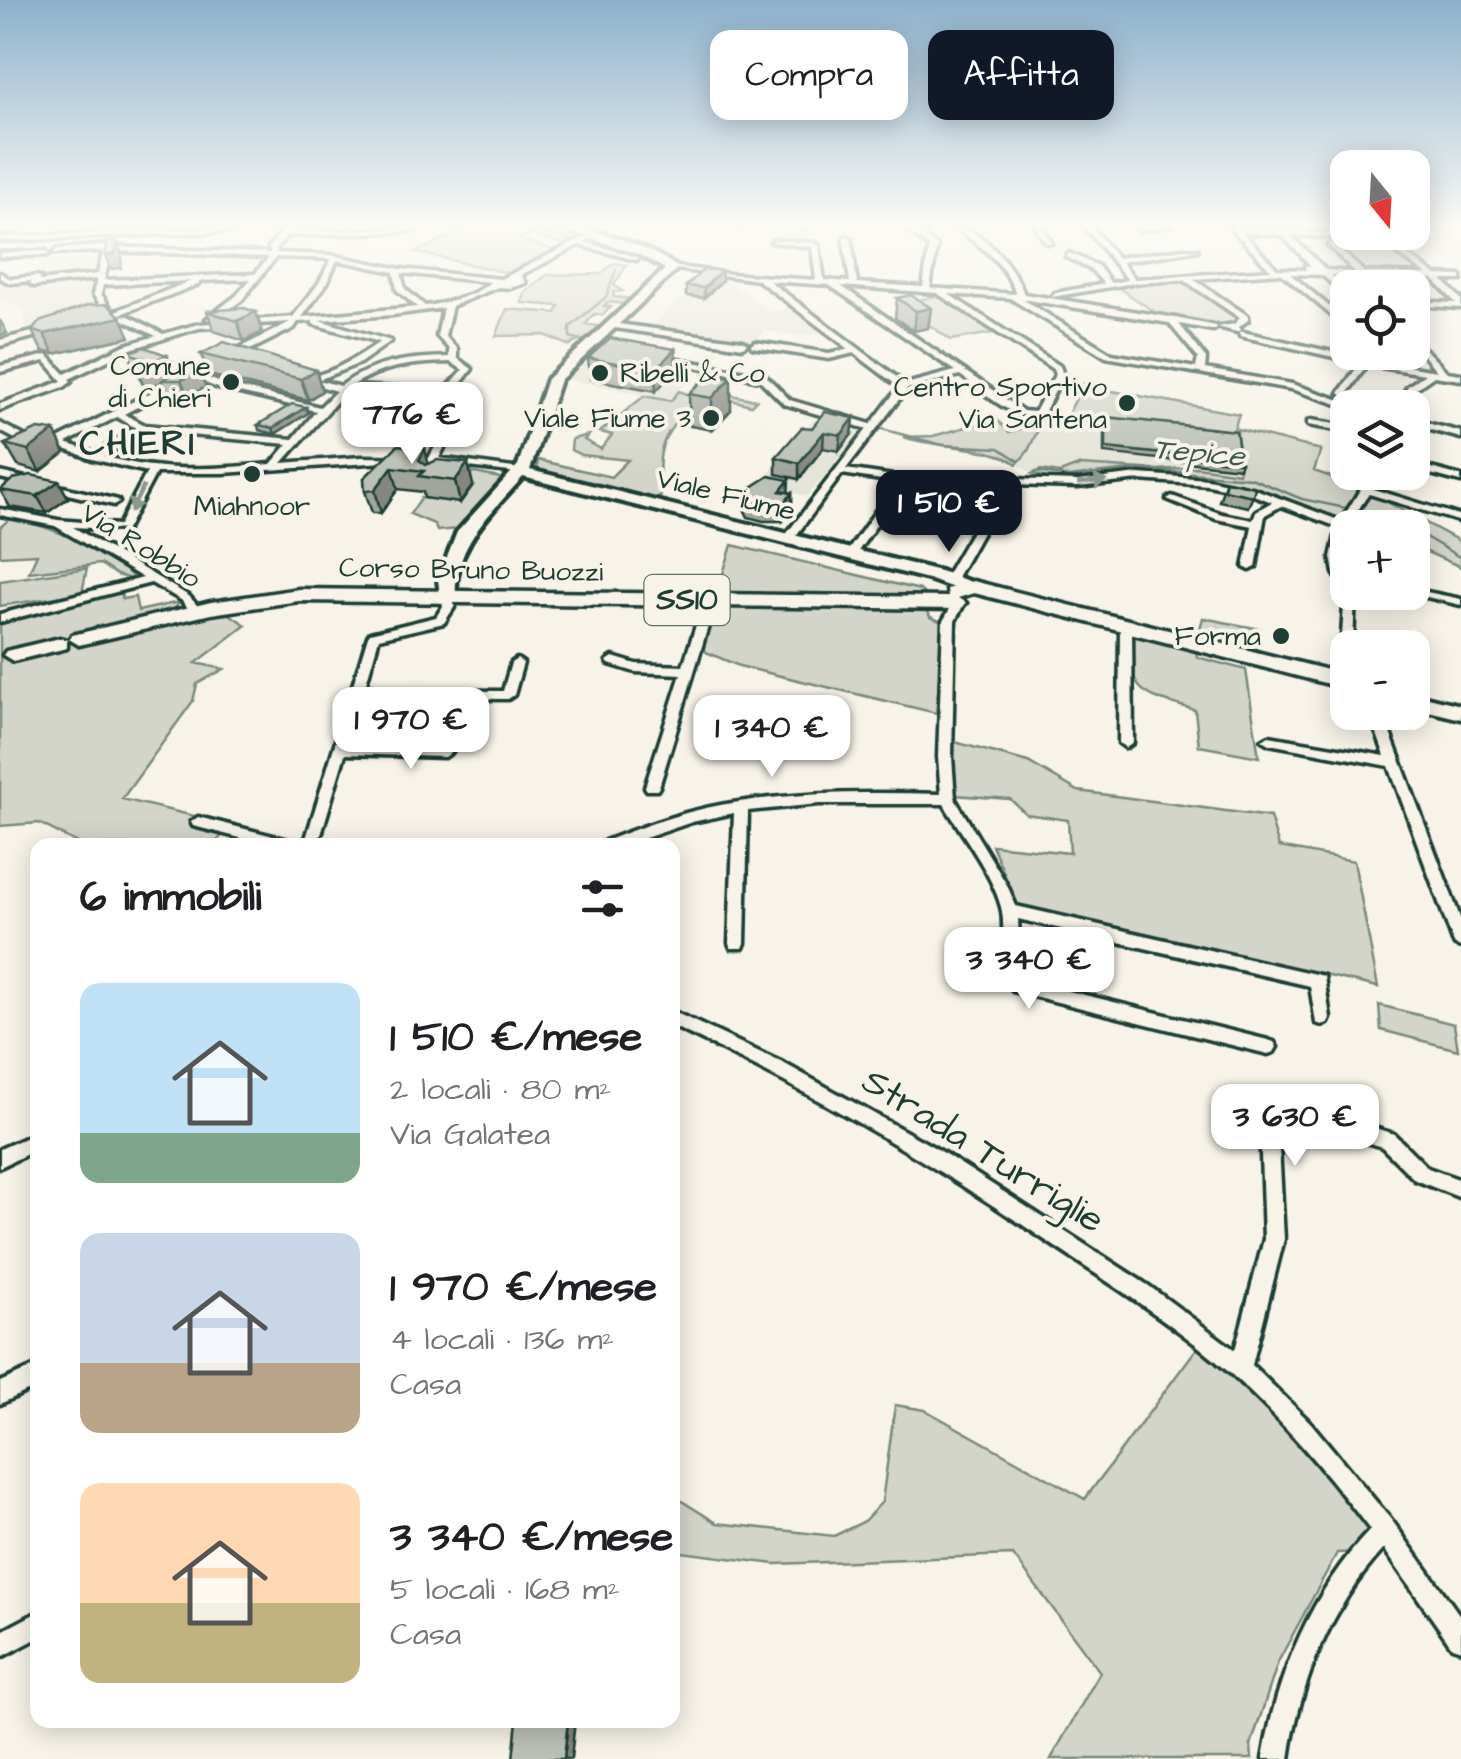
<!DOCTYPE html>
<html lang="it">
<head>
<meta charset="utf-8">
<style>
  :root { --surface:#fff; --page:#f6f6f6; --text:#202124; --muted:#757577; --accent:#111827 }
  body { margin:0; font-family:"Architects Daughter",sans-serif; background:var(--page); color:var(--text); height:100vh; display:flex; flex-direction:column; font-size:38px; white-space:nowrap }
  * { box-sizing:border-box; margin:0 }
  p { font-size:32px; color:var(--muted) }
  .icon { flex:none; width:55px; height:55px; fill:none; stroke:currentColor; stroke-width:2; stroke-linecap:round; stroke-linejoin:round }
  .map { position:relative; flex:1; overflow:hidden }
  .side { position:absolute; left:30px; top:838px; width:650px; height:890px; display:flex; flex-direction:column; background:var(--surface); border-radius:20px; box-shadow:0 5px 25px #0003 }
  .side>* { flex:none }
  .banner { position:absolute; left:710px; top:30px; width:600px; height:90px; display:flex; gap:20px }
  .needle { width:65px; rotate:162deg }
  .fabs { position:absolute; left:1330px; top:150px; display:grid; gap:20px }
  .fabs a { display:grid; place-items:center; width:100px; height:100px; border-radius:20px; background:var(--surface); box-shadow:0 5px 25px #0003; font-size:50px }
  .price { position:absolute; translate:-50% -85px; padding:0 22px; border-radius:20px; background:#fff; color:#222; font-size:32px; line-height:65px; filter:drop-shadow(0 2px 5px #0008) }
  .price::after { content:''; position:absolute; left:50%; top:60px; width:30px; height:22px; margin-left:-15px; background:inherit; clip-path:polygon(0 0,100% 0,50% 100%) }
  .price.on { background:var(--accent); color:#fff }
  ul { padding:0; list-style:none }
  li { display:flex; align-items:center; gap:30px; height:250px; padding:0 50px }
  li span { display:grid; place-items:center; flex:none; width:280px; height:200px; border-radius:20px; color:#555 }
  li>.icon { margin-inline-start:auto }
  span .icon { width:120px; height:120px; fill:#fffc; stroke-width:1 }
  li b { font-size:42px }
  h2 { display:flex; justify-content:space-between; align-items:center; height:120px; padding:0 50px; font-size:42px }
  .chip { padding:0 35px; border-radius:20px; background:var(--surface); box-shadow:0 5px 25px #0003; font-size:35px; line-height:90px }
  .chip.on { background:var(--accent); color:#fff }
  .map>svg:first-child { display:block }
  .built { fill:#e5e4d9 }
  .green { fill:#d3d5ca; stroke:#79897f; stroke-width:2.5 }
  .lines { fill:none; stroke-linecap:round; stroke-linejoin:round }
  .stream { stroke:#6f8077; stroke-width:2.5 }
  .street-casing { stroke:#1f3d34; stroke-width:7 }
  .secondary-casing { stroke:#1f3d34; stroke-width:8 }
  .primary-casing { stroke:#1f3d34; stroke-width:7 }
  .street { fill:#f7f3e8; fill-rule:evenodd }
  .secondary { fill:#f7f3e8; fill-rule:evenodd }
  .primary { fill:#f7f3e8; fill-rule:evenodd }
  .wall { fill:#a1a69d; stroke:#1f3d34; stroke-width:2.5 }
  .shaded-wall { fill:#83877f; stroke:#1f3d34; stroke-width:2.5 }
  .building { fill:#bbc1b6; stroke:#1f3d34; stroke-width:2.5 }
  .oneway { fill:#8b988e }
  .poi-dot { fill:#1f3d34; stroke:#f7f3e8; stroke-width:4 }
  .labels { text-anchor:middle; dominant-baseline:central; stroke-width:8; stroke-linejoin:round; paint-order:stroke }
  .far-poi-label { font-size:28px; fill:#1f3d34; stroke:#f7f3e8; text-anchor:end }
  .far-street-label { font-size:28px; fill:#1f3d34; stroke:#f7f3e8 }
  .far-water-label { font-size:30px; font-style:italic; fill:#405950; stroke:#f7f3e8 }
  .shield { fill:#f7f3e8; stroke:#60746a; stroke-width:2.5 }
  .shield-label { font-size:30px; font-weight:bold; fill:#1f3d34 }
  .far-district-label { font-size:35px; font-weight:bold; letter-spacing:2.5px; fill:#1f3d34; stroke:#f7f3e8 }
  .near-street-label { font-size:38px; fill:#1f3d34; stroke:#f7f3e8 }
</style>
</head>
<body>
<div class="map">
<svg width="1461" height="1759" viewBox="0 0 1461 1759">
  <rect width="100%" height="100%" fill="#f7f3e8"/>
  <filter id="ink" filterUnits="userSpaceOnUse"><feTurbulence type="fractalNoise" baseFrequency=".01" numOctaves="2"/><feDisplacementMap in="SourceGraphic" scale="20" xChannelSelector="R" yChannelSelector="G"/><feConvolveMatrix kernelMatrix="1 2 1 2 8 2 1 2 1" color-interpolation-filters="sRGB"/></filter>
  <g filter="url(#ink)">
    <path class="built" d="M101 256 95 291 107 313 32 329 26 328 25 315 18 305 0 300V282L30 280 34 284 46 260Z
      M704 278 729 281 770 312 793 307 825 331 803 336 765 331 756 344 648 329Z
      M596 347 688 364 676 379 688 382 668 400 563 378Z
      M814 419 863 433 807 496 759 485Z
      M1086 420 1236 435 1239 474 1197 467 1158 470 1081 465 1060 473 1041 470 1032 474 1017 464 1028 451 1040 425Z"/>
    <path class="green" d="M457 225H552L584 235 566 245 530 234 519 239 554 250 493 284 509 273 415 252 466 229Z
      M614 263 627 265 614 285 622 291 613 292 614 297 631 299 625 304 607 302 604 306 611 307 603 315 594 314 586 324 603 327 586 343 578 340 570 346 545 335 496 336 507 309 556 313 559 306 522 303 525 292 547 275 601 274Z
      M1181 280 1237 319 1238 321 1210 325 1158 314 1116 286Z
      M941 295 999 332 951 340 899 304Z
      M1084 383 1100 393 1101 389 1239 414 1232 435 1068 414Z
      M703 389 756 400 751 405 731 400 697 401C661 435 656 446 661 496L655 501 536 472 538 460 611 477 628 460 581 455 571 450 572 439 589 435 584 440 601 449 612 435 600 432 644 396 671 401 679 391 696 397Z
      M1027 417 1043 419 1028 451 1017 464C992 445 936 448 903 437L933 436 996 419 1009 432 1022 428 1020 425 1026 423 1024 420Z
      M1237 429 1321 450 1314 471 1359 487 1352 500 1361 502 1371 493 1461 542V567L1413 546 1412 528 1358 527 1244 484 1202 477 1138 473 1054 480 1032 474 1041 470 1060 473 1081 465 1158 470 1197 467 1239 473Z
      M470 472 505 479 459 529 437 531 434 524 410 514 421 498 460 503 472 486Z
      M11 518C41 524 120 552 134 580L117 575 100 564 29 572 37 554 0 556V527Z
      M732 545 920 590 926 596H716Z
      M87 568 82 593 0 606V581Z
      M121 591 122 599 135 597 138 611 179 602 173 613 80 635 79 647 225 611 246 625 196 663 224 669 197 684 193 701 122 799 232 825 213 845H81L39 823 0 826V620Z
      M721 604 926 605 930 617 945 623 936 713 739 666 706 652 702 648 714 608Z
      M1203 618 1260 629 1257 650 1198 636Z
      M1130 631 1196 649 1197 657 1246 670 1259 757 1199 746 1195 710C1136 693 1129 693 1130 631Z
      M364 698H476L460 749 455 739C441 736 392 741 372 741L369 747H347L360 701Z
      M951 741 1028 762 1078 791 1270 817 1279 847 1354 861 1378 987 1018 906 992 845 1070 853 1068 820 1026 814 1010 799 954 795Z
      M1379 1005 1454 1024 1458 1050 1381 1030Z
      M1197 1348 1236 1375 1365 1521 1377 1540 1367 1552 1337 1553 1278 1662 1251 1745 1252 1759H1051L1100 1672 1013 1555 775 1564 673 1551 672 1495 717 1523 834 1536 863 1522 882 1502 895 1405 925 1410 1085 1499Z"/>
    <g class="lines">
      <path class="stream" d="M519 225 572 241
        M585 341 570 337V327L606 297 616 270
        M878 428 942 445 999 448 1019 461
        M1037 472 1069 477 1140 469 1251 478 1302 499 1379 515 1410 528
        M1412 529 1461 558"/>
      <defs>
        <path id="street" d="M285 225H294L289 232 416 228 414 231 286 236 277 247V253L331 255 401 269 501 279 593 233 595 236 585 242 640 258 636 260 579 245 521 275 526 283 510 288 498 287 452 306 445 336 457 349V358L472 369 455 391 472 394 439 458 521 469 525 470V474L453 465 384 462 223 473H156L126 530 73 527 189 596 202 611 200 613H192L181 600 151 583 0 622V614L143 578 55 526 0 515V509L58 520 119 525 147 472 92 459 57 446 42 447 23 443 0 431V423L30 439 56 440 186 375 151 362V358H157L193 372 290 322 199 328 131 349 69 379 71 382 64 387 0 410V404L62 381 45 361 0 372V366L47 355 65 374 125 345 156 336 124 320 101 319V315H107L93 294 97 279 34 286 30 284 32 281 10 283 0 278V273L11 279 37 276 41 278 39 281 98 274 103 251 54 253 57 249 112 245 115 247 270 253 269 247 284 229 0 241V237ZM111 251 269 257 255 274 104 280ZM276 257 331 259 319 283 293 317 198 324 163 334 129 316 118 315 199 284V281L251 279 236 296 206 319 213 321 242 300ZM337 260 394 272 397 290 417 307 302 317 327 283ZM401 273 490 282C475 296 447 303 425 306L405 289ZM191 281 113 312 101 294 103 285ZM443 308 437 336 449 349V357C409 358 374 361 341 386L318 380 360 363 391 341 319 320 393 315ZM313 321V324L380 342C358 356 327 379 300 376V380L336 391 320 407 224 384 200 375 294 328 298 322ZM451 362 463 370 445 390 352 386C383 365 414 363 451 362ZM193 378 218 388 316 411 293 439 145 425 124 414ZM346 391 462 396 429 458 361 457 282 463ZM117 417 136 428 95 453 66 443ZM145 431 288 444 271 464C214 469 158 473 104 456Z
          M739 225H746L742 229Z
          M798 225H805L807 228 802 229Z
          M900 225H908L937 246 930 288 1016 294C1004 260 978 245 952 225 981 226 1015 269 1024 294L1170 317 1216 326 1217 328 1213 330 1179 324 1206 358 1205 369 1292 384 1365 408H1350L1291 389 1106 357 1010 298 948 294 1060 366 1063 375 1043 415C1015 424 983 391 960 375L907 389 846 469 995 491 997 488H1005L1006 490 956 579 950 582 944 579 992 497 842 474 792 541H784V537L867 429 784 404 760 380 660 360 656 357 657 355 766 376 790 400 871 424 899 387 854 353 829 359 752 347 751 345 755 342 829 353 849 349 758 280 668 268 672 266 730 274 816 280 812 247 771 242 775 240 815 243 819 245 824 280 850 282 843 238 847 236 851 238 857 283 923 287 929 247ZM769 281 829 285 955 371 906 384ZM841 286 937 293 1053 369 1055 375 1035 412 1023 411ZM1022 299 1169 323 1198 358 1196 368 1112 354Z
          M1034 225H1041L1052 243H1046Z
          M1083 225H1090L1117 258 1183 249 1198 250 1121 262 1135 279 1271 270 1228 225H1235L1237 228 1381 236 1436 275 1461 276V280H1442L1461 299V308L1412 305V301L1456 303 1433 279 1331 275 1348 290V297L1322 275 1290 274 1348 322V329L1281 273 1193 279 1248 316V320L1239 327 1241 330 1237 332 1218 327 1234 324 1240 318 1184 280 1133 283 1052 297 1055 293 1104 284 1092 270 1066 257 1069 253 1098 266 1111 283 1128 280ZM1242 232 1282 235 1311 266H1305L1306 270 1277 269ZM1290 235 1379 240 1426 274 1364 272 1331 241 1328 245 1355 272 1326 270Z
          M1148 225H1173L1140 230 1137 228Z
          M46 251 49 255 0 257V253Z
          M611 323 743 341 747 344 743 347 608 327 607 325Z
          M52 327H55V331L0 346V340Z
          M1243 332 1373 361 1437 371 1418 349 1422 346 1447 372 1461 374V380L1434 376 1414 390 1402 408H1393L1408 386 1425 374 1367 365 1346 395 1343 396 1339 393 1360 363 1240 336V332Z
          M1412 419 1461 432V438L1412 425Z
          M1311 420 1348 426V432L1308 425V421Z
          M1412 463 1461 476V482L1412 469Z
          M0 472 118 500 119 502 114 505 0 478Z
          M1376 472H1387L1373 489 1461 516V522L1369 494 1366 498C1353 517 1341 536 1343 559 1344 571 1348 580 1348 592H1355L1353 648H1348V684L1345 685 1339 681 1345 590 1334 573 1331 557 1338 527 1281 506 1265 515 1256 567 1250 570 1244 567 1252 526 1216 519 1167 499 1172 496 1222 514 1253 520 1256 511 1272 502 1248 493 1208 485 1139 480 1078 487 1011 485 1006 482 1011 479 1078 481 1139 474 1208 479 1255 489 1341 521 1361 488Z
          M882 502 891 504 854 557H846L845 555Z
          M1412 589 1461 599V605L1405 592H1412Z
          M447 596 451 597 455 606 444 623 379 638 364 690 503 691 511 663 517 659 523 663 514 695 508 699 362 698 348 745 440 747 442 741 447 739 454 744 452 752 445 757 345 754 318 845H304L368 636 370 633 436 617 443 606 441 599Z
          M710 597 716 600 659 787 657 790H647L645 787 681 674 635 672 609 664 607 661 613 657 636 664 683 666 704 600Z
          M958 601 964 604 955 621 952 757 955 799 1007 885 1016 906 1324 976 1330 1018 1328 1023 1322 1025 1316 1023 1310 986 1018 919 1021 977 1024 980 1268 1040 1274 1042 1277 1047 1274 1052 1268 1054 1013 991C994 971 1008 932 1001 907 992 873 962 835 944 804H819L748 811 745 943 743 948H731L729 943 734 813 692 822 625 845H603L605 841C648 824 693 808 739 802 805 792 873 792 941 794L938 757 943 621 954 602Z
          M1126 621 1132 625 1133 743 1126 748 1119 743 1120 625Z
          M1369 712H1382L1461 920V947L1455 945 1453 941 1389 766 1269 744 1262 740 1269 736 1385 756Z
          M198 817 289 840 296 845H268L193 826 191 822Z
          M672 1011 785 1064 939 1150 1149 1286 1235 1350 1264 1239 1260 1126 1263 1120 1272 1107 1278 1105 1304 1107 1388 1132 1394 1134 1428 1168 1461 1180V1198L1415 1180 1382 1147 1304 1123 1282 1122 1278 1128 1284 1239 1252 1365 1310 1422 1393 1522 1461 1617V1650L1452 1647 1384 1549C1331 1606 1300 1682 1289 1759H1263C1276 1676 1312 1591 1370 1530 1324 1469 1275 1411 1216 1361 1162 1315 1101 1278 1042 1238 924 1158 802 1086 672 1026Z
          M38 1132V1149L0 1167V1149Z
          M38 1365V1386L0 1404V1382Z
          M38 1612V1638L0 1658V1632Z"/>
        <path id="secondary" d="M554 225C588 225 651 247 678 268L560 380 530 470 940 571 974 583V591H962L928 579 523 477C491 513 452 547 456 599L447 604 441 603 438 580 457 532 518 465 547 379 665 269 640 255Z"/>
        <path id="primary" d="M973 581 1348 675V689L974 593 958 598 966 603 956 609 299 601 211 614 79 645 69 639 72 635 211 602 299 589 948 597 947 589Z
          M60 638 67 640V648L13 661 3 655 6 651Z
          M1412 693 1461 705V719L1412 707Z"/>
      </defs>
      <use href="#street" class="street-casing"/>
      <use href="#secondary" class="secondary-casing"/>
      <use href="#primary" class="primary-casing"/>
      <use href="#street" class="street"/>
      <use href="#secondary" class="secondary"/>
      <use href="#primary" class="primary"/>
    </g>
    <path class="wall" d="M721 271 722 281 704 298 686 296V286Z
      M897 298 931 308 928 328 914 331 895 318Z
      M207 311 256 312 262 332 244 341 214 331Z
      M32 331 130 337 54 354 42 351Z
      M675 349 676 369 656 391 590 379 588 358Z
      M128 353 167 355 174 374 206 387 188 396H168L162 382 145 389Z
      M201 354 316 370 322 391 308 400 209 375Z
      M709 374 731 410 712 430 690 426 689 394Z
      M308 413 275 434 259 430 258 425Z
      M1106 417 1241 462 1239 468 1104 453V423Z
      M854 418 852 434 839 451 823 448 799 479 776 474V457L812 428Z
      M54 431 65 453 40 472 18 466 5 444Z
      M425 449 428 464 473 485 460 503 424 498 423 492 398 489 381 513H372L365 491 364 478Z
      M789 480 788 492 792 493V510L783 521H763L748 517 744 509V492Z
      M59 481 68 498 47 513 10 507 0 490Z
      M1226 481 1253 496 1248 507 1219 501Z"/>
    <path class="shaded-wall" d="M117 241 122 255 121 268 111 269 105 255Z
      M721 271 722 281 704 298V288Z
      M931 308 928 328 914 331 916 311Z
      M256 312 262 332 244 341 237 321Z
      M121 317 130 337 54 354 44 334Z
      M0 320 7 333 0 335Z
      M675 349 676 369 656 391 655 370Z
      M167 355 175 376 162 380V382L145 389 136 368Z
      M316 370 322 391 308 400 301 379Z
      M199 372 206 387 188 396 181 380Z
      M731 378V410L712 430V398Z
      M306 407 308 413 275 434 273 428Z
      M854 418 852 434 839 451 841 435Z
      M54 431 65 453 40 472 28 450Z
      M824 432 823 448 799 479V463Z
      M425 449 430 471 419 460Z
      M468 463 473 485 460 503 455 481Z
      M392 467 398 489 381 513 375 490Z
      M789 480 788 497 780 491Z
      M59 481 68 498 47 513 37 496Z
      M792 493V510L783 521V505Z
      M568 1720H575L571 1759H564Z"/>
    <path class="building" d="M108 241H117L115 254 105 255Z
      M704 269 721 271 704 288 686 286Z
      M911 295 931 308 916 311 897 298Z
      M107 304 121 317 44 334 32 331 39 322 89 305Z
      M244 308 256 312 237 321 207 311Z
      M610 338 675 349 655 370 588 358Z
      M224 342 316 370 301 379 201 354Z
      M144 347 167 355 136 368 151 360 128 353Z
      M186 368 199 372 181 380H162Z
      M709 374 731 378 712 398 689 394Z
      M292 404 306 407 273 428 258 425Z
      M825 412 854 418 841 435 824 432 799 463 776 457 802 427 812 428Z
      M1106 417 1236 431 1241 462 1106 448Z
      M38 429 54 431 28 450 5 444Z
      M398 445 425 449 419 460 426 465 437 460 468 463 455 481 419 476 424 471 392 467 375 490 365 491 364 478Z
      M31 475 59 481 37 496 0 490 13 479Z
      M769 476 789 480 780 491 792 493 783 505 763 504 748 501 744 492Z
      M1226 481 1255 487 1253 496 1224 490Z
      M517 1720H568L564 1759H513Z"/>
    <defs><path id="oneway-solid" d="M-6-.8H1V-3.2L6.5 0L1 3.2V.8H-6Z" transform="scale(2.5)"/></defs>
    <g class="oneway">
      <use href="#oneway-solid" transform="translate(1092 482) rotate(-6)"/>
      <use href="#oneway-solid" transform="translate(137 499) rotate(117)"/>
    </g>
  </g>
  <linearGradient id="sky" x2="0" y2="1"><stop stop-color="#8db1cc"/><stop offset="0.48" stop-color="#fbfaf5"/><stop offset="1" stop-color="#fbfaf5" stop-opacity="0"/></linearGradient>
  <rect width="1461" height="471" fill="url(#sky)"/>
  <g class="poi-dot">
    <circle cx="600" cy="373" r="10"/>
    <circle cx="231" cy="382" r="10"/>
    <circle cx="1127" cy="403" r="10"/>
    <circle cx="711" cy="418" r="10"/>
    <circle cx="252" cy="474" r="10"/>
    <circle cx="1281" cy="636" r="10"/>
  </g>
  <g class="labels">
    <g class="far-poi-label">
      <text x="211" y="366">Comune<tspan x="211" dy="32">di Chieri</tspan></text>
      <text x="620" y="373" text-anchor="start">Ribelli &amp; Co</text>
      <text x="1107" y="387">Centro Sportivo<tspan x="1107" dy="32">Via Santena</tspan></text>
      <text x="691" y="418">Viale Fiume 3</text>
      <text x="252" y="506" text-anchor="middle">Miahnoor</text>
      <text x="1261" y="636">Forma</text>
    </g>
    <g class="far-street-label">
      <text transform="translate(726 495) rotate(14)">Viale Fiume</text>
      <text transform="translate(141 546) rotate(32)">Via Robbio</text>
      <text transform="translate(471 570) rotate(1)">Corso Bruno Buozzi</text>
    </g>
    <g class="far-water-label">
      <text transform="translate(1199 453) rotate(5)">Tepice</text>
    </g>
    <rect class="shield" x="644.5" y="575" width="85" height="50" rx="8"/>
    <g class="shield-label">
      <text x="687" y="600">SS10</text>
    </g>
    <g class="far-district-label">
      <text x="138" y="443">CHIERI</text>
    </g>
    <g class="near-street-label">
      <text transform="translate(983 1151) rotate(32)">Strada Turriglie</text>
    </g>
  </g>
</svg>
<div class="fabs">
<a><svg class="needle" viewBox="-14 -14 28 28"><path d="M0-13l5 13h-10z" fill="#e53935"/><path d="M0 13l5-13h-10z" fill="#757577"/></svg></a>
<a><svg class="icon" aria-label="locate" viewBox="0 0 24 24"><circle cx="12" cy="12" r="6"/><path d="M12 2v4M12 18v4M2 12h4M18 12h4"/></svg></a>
<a><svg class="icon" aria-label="layers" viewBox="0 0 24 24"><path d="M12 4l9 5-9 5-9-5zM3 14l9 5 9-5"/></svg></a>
<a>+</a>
<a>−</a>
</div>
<b class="price" style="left:412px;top:467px">776 €</b>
<b class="price on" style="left:949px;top:555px">1 510 €</b>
<b class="price" style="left:411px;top:772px">1 970 €</b>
<b class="price" style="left:772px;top:780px">1 340 €</b>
<b class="price" style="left:1029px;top:1012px">3 340 €</b>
<b class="price" style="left:1295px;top:1169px">3 630 €</b>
<div class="banner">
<a class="chip">Compra</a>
<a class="chip on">Affitta</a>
</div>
<section class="side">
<h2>6 immobili<svg class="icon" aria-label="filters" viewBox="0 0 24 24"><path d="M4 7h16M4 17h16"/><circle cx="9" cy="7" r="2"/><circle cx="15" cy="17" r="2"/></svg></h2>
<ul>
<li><span style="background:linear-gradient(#bfe0f5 75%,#7fa58c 0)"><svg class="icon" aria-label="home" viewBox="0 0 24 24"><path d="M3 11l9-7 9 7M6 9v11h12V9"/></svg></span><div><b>1 510 €/mese</b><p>2 locali · 80 m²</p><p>Via Galatea</p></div></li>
<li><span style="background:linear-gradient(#c9d6e8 65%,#b9a48a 0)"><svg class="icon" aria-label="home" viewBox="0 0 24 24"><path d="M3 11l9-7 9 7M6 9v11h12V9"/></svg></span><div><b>1 970 €/mese</b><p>4 locali · 136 m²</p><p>Casa</p></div></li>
<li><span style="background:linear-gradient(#ffd9b3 60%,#c2b280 0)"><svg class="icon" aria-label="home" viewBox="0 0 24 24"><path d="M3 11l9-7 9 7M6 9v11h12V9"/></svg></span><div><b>3 340 €/mese</b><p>5 locali · 168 m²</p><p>Casa</p></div></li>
</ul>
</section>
</div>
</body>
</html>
